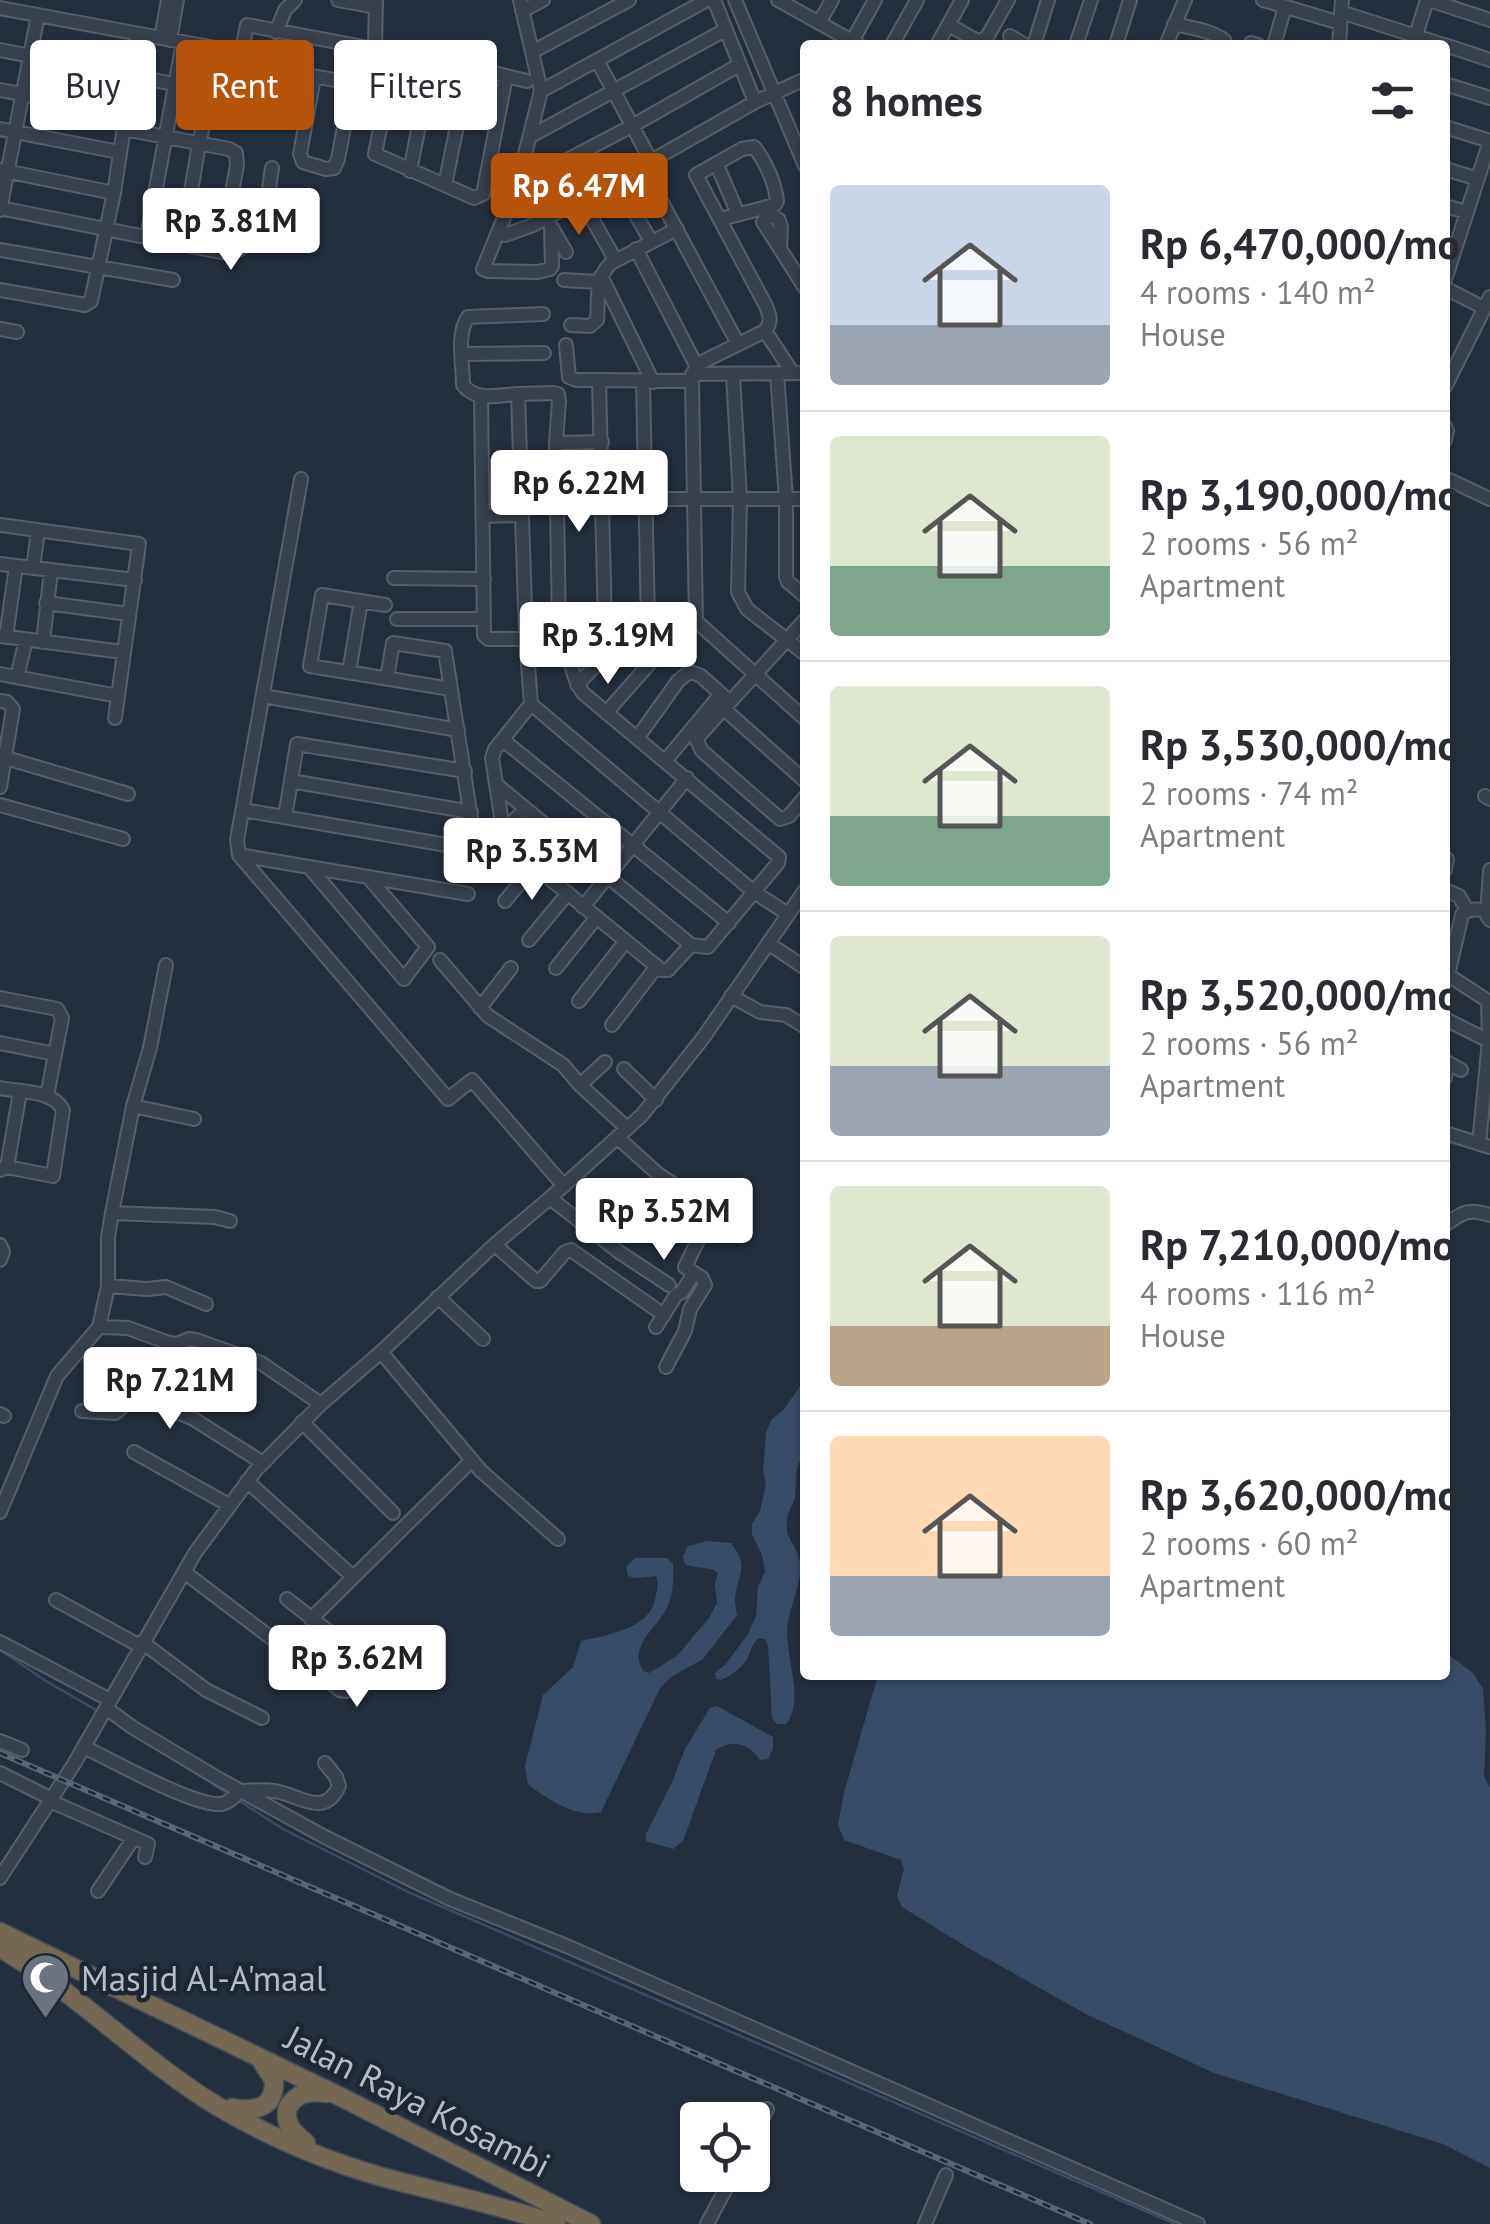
<!DOCTYPE html>
<html lang="en">
<head>
<meta charset="utf-8">
<style>
  :root { --surface:#fff; --page:#f7f7f7; --text:#2b2b33; --muted:#7c7c81; --line:#e1e1e2; --accent:#b45309 }
  body { margin:0; font-family:"PT Sans",sans-serif; background:var(--page); color:var(--text); height:100vh; display:flex; flex-direction:column; font-size:38px; white-space:nowrap }
  * { box-sizing:border-box; margin:0 }
  p { font-size:32px; color:var(--muted) }
  .icon { flex:none; width:55px; height:55px; fill:none; stroke:currentColor; stroke-width:2; stroke-linecap:round; stroke-linejoin:round }
  .map { position:relative; flex:1; overflow:hidden }
  .panel { position:absolute; left:800px; top:40px; width:650px; height:1640px; display:flex; flex-direction:column; background:var(--surface); border-radius:10px; box-shadow:0 2px 8px #0004 }
  .panel>* { flex:none }
  .top-card { position:absolute; left:30px; top:40px; width:620px; height:90px; display:flex; gap:20px }
  .buttons { position:absolute; left:680px; top:2102px; display:grid; gap:20px }
  .buttons a { display:grid; place-items:center; width:90px; height:90px; border-radius:10px; background:var(--surface); box-shadow:0 2px 8px #0004; font-size:50px }
  .price { position:absolute; translate:-50% -85px; padding:0 22px; border-radius:10px; background:#fff; color:#222; font-size:32px; line-height:65px; filter:drop-shadow(0 2px 5px #0008) }
  .price::after { content:''; position:absolute; left:50%; top:60px; width:30px; height:22px; margin-left:-15px; background:inherit; clip-path:polygon(0 0,100% 0,50% 100%) }
  .price.current { background:var(--accent); color:#fff }
  ul { padding:0; list-style:none }
  li { display:flex; align-items:center; gap:30px; height:250px; padding:0 30px }
  li+li { border-top:2px solid var(--line) }
  li span { display:grid; place-items:center; flex:none; width:280px; height:200px; border-radius:10px; color:#555 }
  li>.icon { margin-inline-start:auto }
  span .icon { width:120px; height:120px; fill:#fffc; stroke-width:1 }
  li b { font-size:42px }
  h2 { display:flex; justify-content:space-between; align-items:center; height:120px; padding:0 30px; font-size:42px }
  .pill { padding:0 35px; border-radius:10px; background:var(--surface); box-shadow:0 2px 8px #0004; font-size:35px; line-height:90px }
  .pill.current { background:var(--accent); color:#fff }
  .map>svg:first-child { display:block }
  .water { fill:#394c67 }
  .lines { fill:none; stroke-linecap:round; stroke-linejoin:round }
  .stream { stroke:#394c67; stroke-width:2.5 }
  .minor-casing { stroke:#565f6c; stroke-width:16 }
  .highway-casing { stroke:#434c59; stroke-width:21 }
  .minor { stroke:#38414e; stroke-width:12 }
  .highway { stroke:#746855; stroke-width:18 }
  .rail-casing { stroke:#5a6575; stroke-width:6 }
  .rail { stroke:#1d2633; stroke-width:2.5; stroke-dasharray:8; stroke-linecap:butt }
  .labels { text-anchor:middle; dominant-baseline:central; stroke-width:9; stroke-linejoin:round; paint-order:stroke }
  .poi-label { font-size:35px; fill:#b4bcc9; stroke:#1d2633; text-anchor:start }
  .street-label { font-size:35px; fill:#b4bcc9; stroke:#1d2633 }
</style>
</head>
<body>
<div class="map">
<svg width="1490" height="2224" viewBox="0 0 1490 2224">
  <rect width="100%" height="100%" fill="#242f3e"/>
  <path class="water" d="M805 1379V1458L801 1459C794 1470 797 1483 795 1497 793 1505 788 1511 787 1519 786 1522 787 1531 788 1535 792 1545 799 1551 800 1563 802 1587 788 1607 787 1632 787 1659 804 1703 786 1724H777L772 1718 768 1645 765 1639 759 1638C751 1644 752 1650 747 1659 740 1670 731 1675 721 1680L716 1679 715 1673 726 1664 748 1634 756 1616 758 1587 765 1572 762 1555 752 1534V1524L760 1511 766 1484 763 1471 766 1433 771 1420 784 1409Z
    M708 1541 731 1543C750 1568 738 1572 735 1598 735 1604 736 1609 737 1615L703 1659 671 1677 660 1688 601 1812C578 1819 546 1799 528 1784L525 1766 543 1695 573 1667 581 1641C606 1635 649 1629 655 1600 657 1590 659 1585 656 1576L636 1578 628 1576 626 1567 635 1558H667L673 1564C673 1576 674 1591 669 1603 660 1628 627 1643 643 1671L649 1673 677 1656 709 1618 717 1603 715 1584 718 1573C709 1565 696 1570 685 1564L683 1556 688 1546Z
    M1445 1652 1473 1673 1483 1689 1486 1731 1484 1776 1490 1788V2168L1443 2144 1214 2073 1088 2015 970 1949 902 1907 897 1896 904 1869 901 1860 844 1840 838 1825 844 1793 878 1675H1445Z
    M717 1706 773 1737V1748L768 1759 760 1760C749 1744 733 1738 716 1750L683 1841 673 1849 646 1841V1834L672 1782 685 1749 710 1708Z"/>
  <g class="lines">
    <path class="stream" d="M0 1650 46 1681 96 1710
      M170 1757 227 1793
      M238 1800 283 1829 408 1892 1175 2224"/>
    <defs>
      <path id="minor" d="M338 0 376 7
        M520 0 541 91
        M714 0 755 102
        M735 0 805 166
        M778 0 859 45
        M1263 0 1340 23
        M1429 0 1490 20
        M0 8 215 48 219 54 199 144 182 244
        M522 11 543 0
        M1341 12 1444 45
        M819 23 832 0
        M1174 24C1191 28 1210 30 1224 40L1223 45
        M949 25 979 42 987 37 1008 0
        M276 32 285 10 295 0
        M1010 36 1025 45
        M161 38 168 0
        M170 40 177 0
        M1251 43 1258 45
        M850 45 875 0
        M892 45 917 0
        M937 45 962 0
        M1034 45 1048 0
        M1076 45 1091 0
        M1116 45 1130 0
        M1166 45 1185 0
        M1274 45 1285 7
        M1339 45 1342 0
        M1413 45 1427 0
        M1445 45 1490 60
        M0 50 174 84
        M532 52 629 0
        M395 53 375 154 474 198 483 194 506 77
        M597 60 651 161
        M240 63 368 86 375 49 376 0
        M314 78 300 154 303 162 326 169 334 168 338 159 352 85
        M1445 84 1490 98
        M0 90 127 113
        M232 102 247 25 469 67 527 81
        M270 112 277 71
        M1445 127 1490 141
        M0 129 119 152
        M124 129 229 149 236 153 237 165 221 252
        M531 136 725 30
        M717 165 738 214
        M1445 169 1478 179
        M0 170 114 193
        M410 171 432 60
        M616 181 648 236
        M445 185 469 67
        M517 186 632 126 739 65
        M658 195 738 344
        M581 199 613 256
        M1445 206 1467 212
        M0 208 221 252C268 253 266 203 272 168
        M0 210 38 15
        M551 227 552 266 550 269 538 272 488 271 483 269 517 186 541 91 707 0
        M552 228 566 252
        M505 235 533 225 616 181 755 102 805 79
        M147 237 183 42
        M780 247 781 228 779 220 773 216 766 217 763 222 805 288
        M636 249 696 365 692 381 696 621 805 719
        M0 250 173 280
        M601 276 653 382
        M564 280 599 282
        M1445 280 1490 141
        M1445 288 1484 308
        M0 290 85 305 91 301 114 193 138 34
        M543 314 468 317C456 335 463 363 463 385 476 402 499 395 518 394L526 639 531 704 754 892 788 914
        M571 325 590 326 597 320C599 298 594 280 611 263L677 229
        M0 329 17 332
        M765 331 792 372
        M566 345 569 377 576 380H599
        M462 354 544 353
        M696 365 765 331C772 322 770 316 766 306L696 175 742 149 754 147C766 162 775 183 777 201L775 205 721 219
        M777 373 786 499V577L788 582 805 596
        M692 374 805 373
        M733 374 740 498 738 592 747 609 805 654
        M643 382 648 622
        M1445 387 1490 297
        M518 394 553 393 558 394 559 401 556 443 559 628 561 635 595 636 610 623 696 621
        M481 396 484 635 488 639H526
        M1445 426 1447 431 1445 440
        M556 443 602 442
        M1445 478 1490 499
        M301 479 237 840 239 855 448 1099 472 1080 564 1186
        M557 504H601L644 499H805
        M483 516 521 515
        M0 525 139 544 115 718
        M0 564 135 580
        M33 568 38 531
        M394 578 484 579
        M46 603 129 614
        M385 605 322 595 310 666 451 689
        M397 619H484
        M805 620 696 739 702 751 780 819 789 816 805 797
        M605 627 599 380 692 381
        M0 636 123 652
        M6 637 16 566
        M43 642 51 570
        M527 652 565 649C573 663 571 677 583 693L779 857 778 863 708 947 691 945 668 970H661L505 842 492 758 495 749 531 704
        M349 672 361 601
        M0 674 118 696
        M17 677 26 640
        M577 685 596 665
        M263 696 458 730
        M0 701 7 702 13 709 0 787
        M724 709 805 781
        M606 713 687 621
        M638 737 678 681 688 673H694L701 676 730 702
        M503 740 729 923
        M6 758 128 794
        M666 760 720 695
        M291 781 471 812
        M497 785 691 945
        M1485 796 1490 799
        M0 805 123 839
        M243 810 476 850 445 651 393 643 387 678
        M285 817 297 744 465 771
        M239 855 468 894
        M310 868 404 979 428 947 368 877
        M1445 870 1447 859
        M1490 870 1487 916 1490 920
        M483 873 505 842 510 824 526 809
        M1445 890 1459 896 1467 910
        M505 901 535 865
        M583 907 687 778
        M529 940 568 893
        M768 943 805 968
        M440 960 488 1016 563 1065 580 1085 627 1128
        M556 968 596 918
        M1445 973 1488 1001 1489 1041
        M1448 975 1462 915C1469 907 1477 910 1487 910
        M731 996 760 1012 786 1015 805 1027
        M0 998 57 1009 62 1018 47 1096
        M579 1001 625 942
        M480 1008 511 968
        M1445 1019 1489 1041 1479 1144
        M612 1025 657 966
        M0 1043 55 1054
        M1445 1061 1461 1070
        M624 1069 656 1100
        M1445 1078 1447 1062
        M580 1085 605 1062
        M0 1088C20 1092 53 1090 63 1110L53 1176 7 1167 0 1170
        M133 1106 194 1119
        M1445 1133 1490 1147
        M617 1137 658 1174 676 1186V1190L655 1223
        M7 1167 20 1092
        M550 1198 619 1252 669 1285
        M662 1212 673 1226 698 1239
        M112 1213 215 1217 230 1221
        M1445 1225C1463 1212 1468 1208 1490 1215
        M0 1245 3 1252 0 1260
        M495 1245 536 1281H540L565 1252 571 1250 664 1315
        M108 1286 147 1289 166 1287 206 1304
        M438 1297 483 1339
        M99 1327 128 1328 169 1343 177 1344 189 1339 196 1340 261 1363 321 1404
        M656 1327 676 1295 682 1292 694 1273
        M381 1352 481 1471 558 1539
        M666 1367 685 1331 690 1309 705 1285 702 1278 685 1267 706 1224
        M82 1411 115 1413 130 1401 141 1399 192 1418 263 1463
        M0 1414 4 1416
        M302 1422 393 1513
        M134 1452 229 1505
        M247 1481 352 1576
        M0 1512 57 1376 99 1327 108 1286V1237L112 1213 133 1106 150 1048 166 965
        M184 1572 340 1690 346 1691 349 1688 369 1665
        M287 1599 392 1681
        M56 1600 140 1646
        M311 1619 471 1461
        M0 1642 110 1700
        M142 1642 206 1690 262 1718
        M106 1708 132 1727 219 1779 323 1836 450 1899 569 1947 1198 2224
        M0 1741 22 1750
        M84 1747C111 1760 195 1807 221 1804 229 1803 235 1796 240 1791 251 1791 263 1789 274 1791 296 1793 324 1820 339 1786L336 1777 325 1763
        M0 1773 52 1799
        M50 1801 132 1837 131 1842 98 1891
        M132 1837 148 1844 145 1857
        M0 1878 74 1764 195 1553 256 1470 321 1404 381 1352 493 1246 550 1198 642 1115 703 1038 805 890
        M752 2138 767 2109
        M707 2224 733 2175
        M925 2224 946 2175"/>
      <path id="highway" d="M0 1932 339 2096 591 2224
        M0 1948C78 1993 140 2059 217 2106 273 2139 338 2166 401 2182 453 2195 505 2207 556 2224
        M232 2108C256 2112 275 2108 274 2080L262 2062
        M306 2143C294 2133 283 2124 288 2107 297 2092 310 2091 327 2093"/>
    </defs>
    <use href="#minor" class="minor-casing"/>
    <use href="#highway" class="highway-casing"/>
    <use href="#minor" class="minor"/>
    <use href="#highway" class="highway"/>
    <defs>
      <path id="rail" d="M0 1753 1090 2224"/>
    </defs>
    <use href="#rail" class="rail-casing"/>
    <use href="#rail" class="rail"/>
  </g>
  <defs>
    <symbol id="mosque-pin" viewBox="-11 -11 22 30"><path d="M0 17L-7.5 6A9.5 9.5 0 1 1 7.5 6Z" fill="#6b7280" stroke="#1d2633"/><path d="M3.5-4.9A6 6 0 1 0 3.5 4.9A5 5 0 1 1 3.5-4.9Z" fill="#fff"/></symbol>
  </defs>
  <g fill-rule="evenodd">
    <use href="#mosque-pin" x="18" y="1950" width="55" height="75"/>
  </g>
  <g class="labels">
    <g class="poi-label">
      <text x="81" y="1978">Masjid Al-A'maal</text>
    </g>
    <g class="street-label">
      <text transform="translate(418 2101) rotate(27)">Jalan Raya Kosambi</text>
    </g>
  </g>
</svg>
<div class="buttons">
<a><svg class="icon" aria-label="locate" viewBox="0 0 24 24"><circle cx="12" cy="12" r="6"/><path d="M12 2v4M12 18v4M2 12h4M18 12h4"/></svg></a>
</div>
<b class="price current" style="left:579px;top:238px">Rp 6.47M</b>
<b class="price" style="left:231px;top:273px">Rp 3.81M</b>
<b class="price" style="left:579px;top:535px">Rp 6.22M</b>
<b class="price" style="left:608px;top:687px">Rp 3.19M</b>
<b class="price" style="left:532px;top:903px">Rp 3.53M</b>
<b class="price" style="left:664px;top:1263px">Rp 3.52M</b>
<b class="price" style="left:170px;top:1432px">Rp 7.21M</b>
<b class="price" style="left:357px;top:1710px">Rp 3.62M</b>
<div class="top-card">
<a class="pill">Buy</a>
<a class="pill current">Rent</a>
<a class="pill">Filters</a>
</div>
<section class="panel">
<h2>8 homes<svg class="icon" aria-label="filters" viewBox="0 0 24 24"><path d="M4 7h16M4 17h16"/><circle cx="9" cy="7" r="2"/><circle cx="15" cy="17" r="2"/></svg></h2>
<ul>
<li><span style="background:linear-gradient(#c9d6e8 70%,#9aa5b1 0)"><svg class="icon" aria-label="home" viewBox="0 0 24 24"><path d="M3 11l9-7 9 7M6 9v11h12V9"/></svg></span><div><b>Rp 6,470,000/mo</b><p>4 rooms · 140 m²</p><p>House</p></div></li>
<li><span style="background:linear-gradient(#dfe7d0 65%,#7fa58c 0)"><svg class="icon" aria-label="home" viewBox="0 0 24 24"><path d="M3 11l9-7 9 7M6 9v11h12V9"/></svg></span><div><b>Rp 3,190,000/mo</b><p>2 rooms · 56 m²</p><p>Apartment</p></div></li>
<li><span style="background:linear-gradient(#dfe7d0 65%,#7fa58c 0)"><svg class="icon" aria-label="home" viewBox="0 0 24 24"><path d="M3 11l9-7 9 7M6 9v11h12V9"/></svg></span><div><b>Rp 3,530,000/mo</b><p>2 rooms · 74 m²</p><p>Apartment</p></div></li>
<li><span style="background:linear-gradient(#dfe7d0 65%,#9aa5b1 0)"><svg class="icon" aria-label="home" viewBox="0 0 24 24"><path d="M3 11l9-7 9 7M6 9v11h12V9"/></svg></span><div><b>Rp 3,520,000/mo</b><p>2 rooms · 56 m²</p><p>Apartment</p></div></li>
<li><span style="background:linear-gradient(#dfe7d0 70%,#b9a48a 0)"><svg class="icon" aria-label="home" viewBox="0 0 24 24"><path d="M3 11l9-7 9 7M6 9v11h12V9"/></svg></span><div><b>Rp 7,210,000/mo</b><p>4 rooms · 116 m²</p><p>House</p></div></li>
<li><span style="background:linear-gradient(#ffd9b3 70%,#9aa5b1 0)"><svg class="icon" aria-label="home" viewBox="0 0 24 24"><path d="M3 11l9-7 9 7M6 9v11h12V9"/></svg></span><div><b>Rp 3,620,000/mo</b><p>2 rooms · 60 m²</p><p>Apartment</p></div></li>
</ul>
</section>
</div>
</body>
</html>
